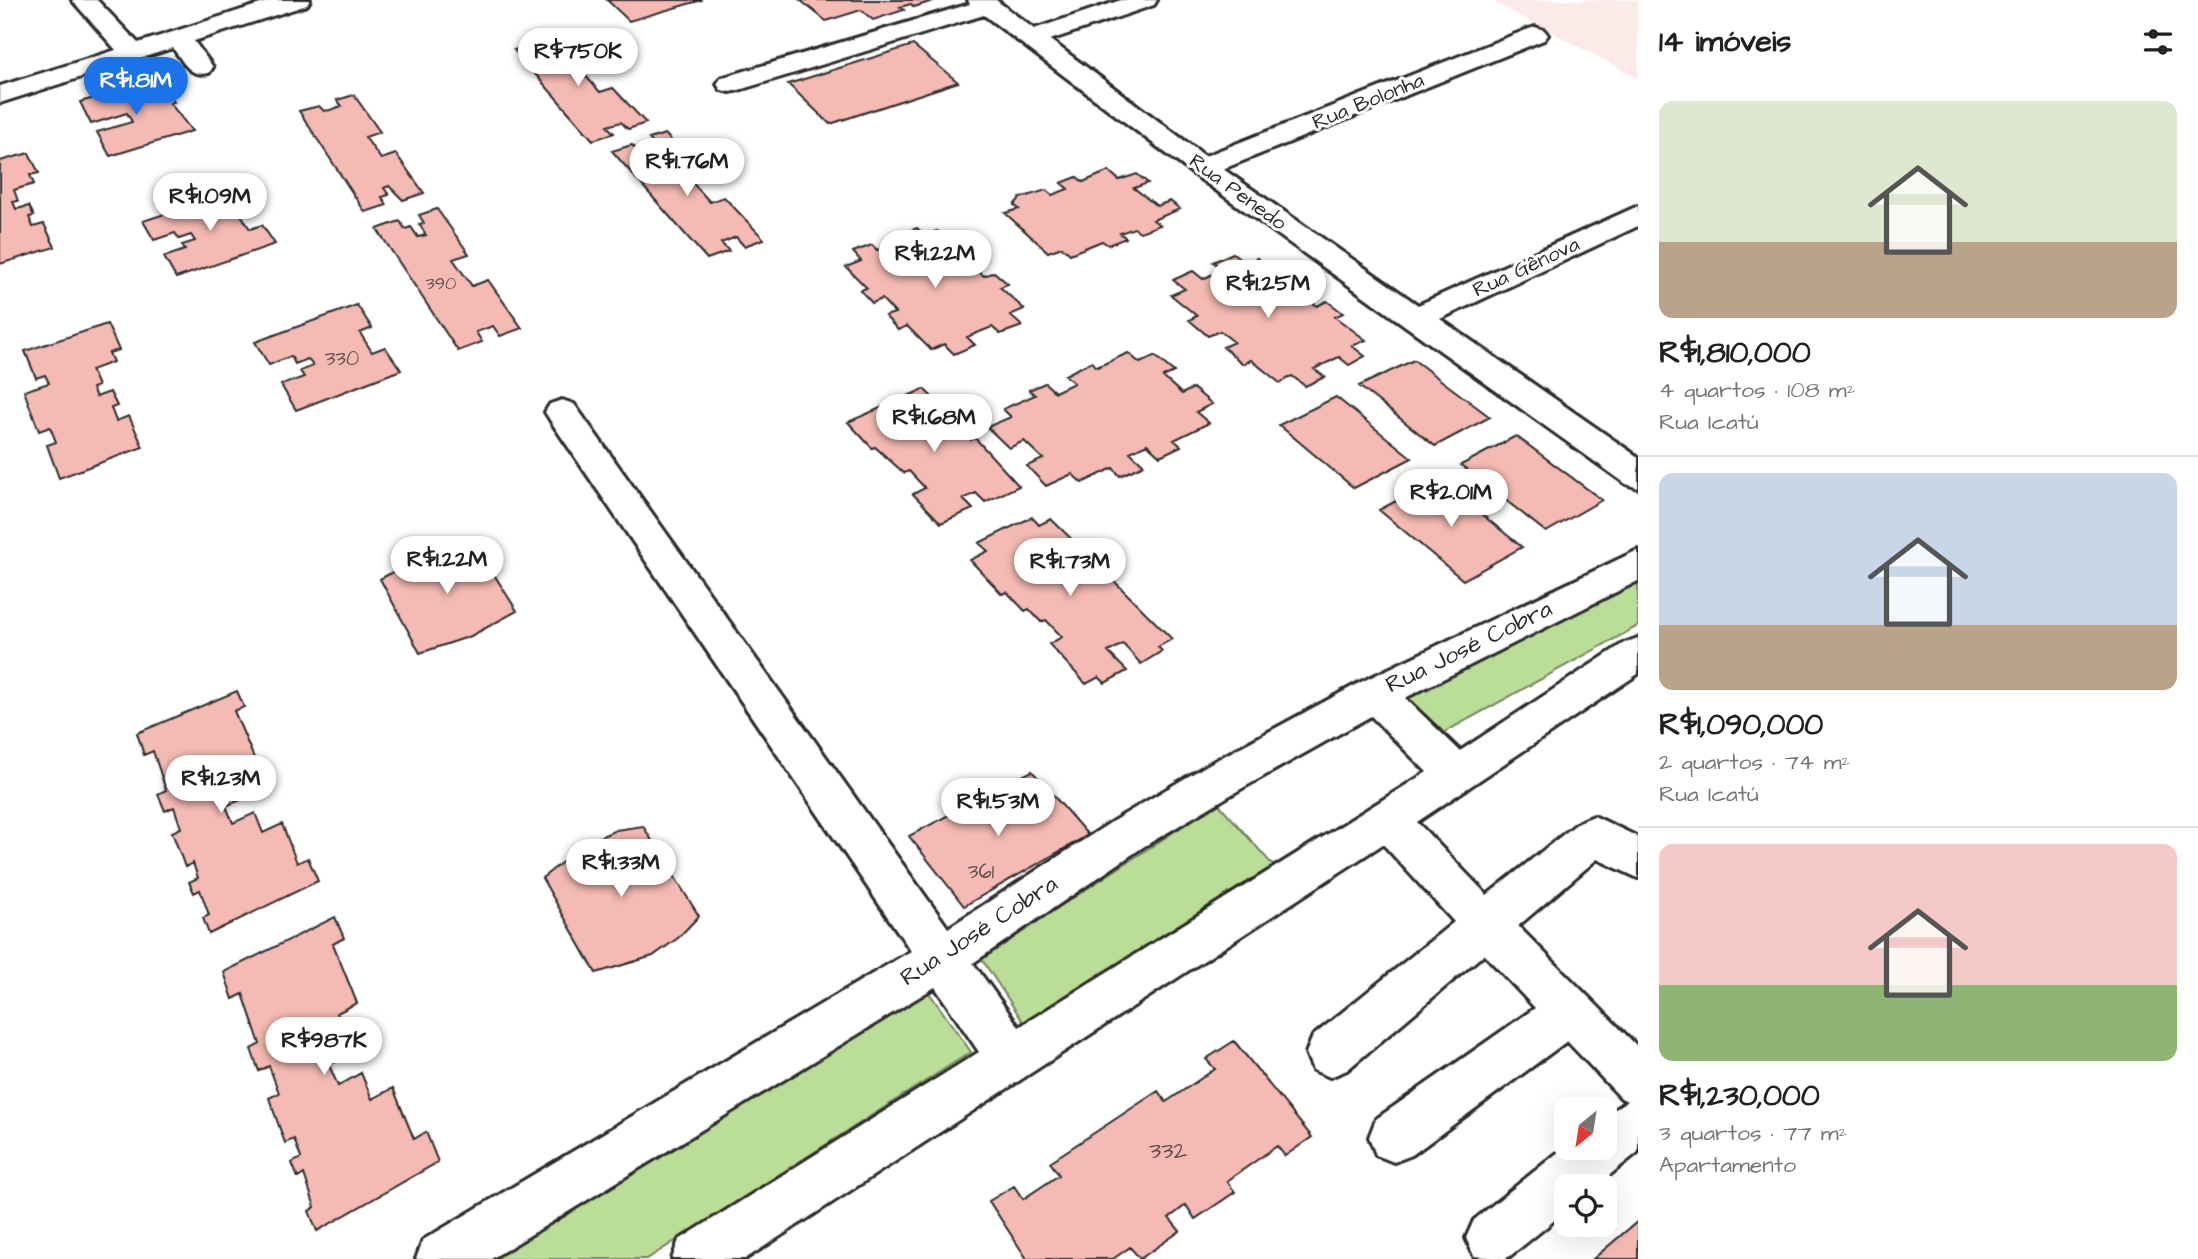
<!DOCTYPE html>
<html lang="pt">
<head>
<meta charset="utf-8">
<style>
  :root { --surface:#fff; --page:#f2f2f2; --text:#202124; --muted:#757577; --line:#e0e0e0; --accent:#1a73e8 }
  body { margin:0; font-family:"Architects Daughter",sans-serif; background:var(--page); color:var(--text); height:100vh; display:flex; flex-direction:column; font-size:26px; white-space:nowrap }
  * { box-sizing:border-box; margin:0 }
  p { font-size:23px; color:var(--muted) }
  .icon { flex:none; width:38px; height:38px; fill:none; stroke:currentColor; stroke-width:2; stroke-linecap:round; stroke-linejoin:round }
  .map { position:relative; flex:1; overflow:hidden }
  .panel { display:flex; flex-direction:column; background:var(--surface); width:560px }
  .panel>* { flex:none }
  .needle { width:46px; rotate:210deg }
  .fabs { position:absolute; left:1554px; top:1097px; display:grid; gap:14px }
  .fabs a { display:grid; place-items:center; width:63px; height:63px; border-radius:14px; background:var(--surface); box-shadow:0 7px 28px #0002; font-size:35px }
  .price { position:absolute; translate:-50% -60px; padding:0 16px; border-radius:24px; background:#fff; color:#222; font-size:23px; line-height:46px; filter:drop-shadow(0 2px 4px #0008) }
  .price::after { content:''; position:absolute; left:50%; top:42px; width:21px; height:16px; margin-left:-10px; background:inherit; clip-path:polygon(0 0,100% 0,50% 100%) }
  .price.on { background:var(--accent); color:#fff }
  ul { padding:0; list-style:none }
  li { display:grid; align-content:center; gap:14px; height:371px; padding:0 21px }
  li+li { border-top:2px solid var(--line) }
  li span { display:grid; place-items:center; height:217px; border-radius:14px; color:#555 }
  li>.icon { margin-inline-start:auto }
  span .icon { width:126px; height:126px; fill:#fffc; stroke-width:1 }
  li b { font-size:30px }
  h2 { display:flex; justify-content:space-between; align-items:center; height:84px; padding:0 21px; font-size:30px }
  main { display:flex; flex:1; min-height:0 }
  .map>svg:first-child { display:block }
  .built { fill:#fceae8 }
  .green { fill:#badd97; stroke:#728461; stroke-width:2 }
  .building { fill:#f5bab3; stroke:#2b2b2b; stroke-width:2 }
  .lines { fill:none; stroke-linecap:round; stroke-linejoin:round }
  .minor-casing { stroke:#2b2b2b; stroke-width:6 }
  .minor { fill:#fff; fill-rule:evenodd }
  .labels { text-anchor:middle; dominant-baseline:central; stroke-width:6; stroke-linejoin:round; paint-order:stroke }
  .far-number-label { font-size:18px; fill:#5e4f4d }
  .far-street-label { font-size:21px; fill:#2b2b2b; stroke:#fff }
  .number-label { font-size:21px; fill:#5e4f4d }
  .street-label { font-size:24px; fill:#2b2b2b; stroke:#fff }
  .near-number-label { font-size:24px; fill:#5e4f4d }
</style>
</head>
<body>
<main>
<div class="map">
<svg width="1638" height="1259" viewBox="0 0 1638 1259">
  <rect width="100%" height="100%" fill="#fff"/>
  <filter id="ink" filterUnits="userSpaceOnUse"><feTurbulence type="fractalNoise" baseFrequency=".0143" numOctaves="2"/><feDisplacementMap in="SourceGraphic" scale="14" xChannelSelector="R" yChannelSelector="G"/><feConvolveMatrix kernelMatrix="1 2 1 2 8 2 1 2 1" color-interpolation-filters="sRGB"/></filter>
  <g filter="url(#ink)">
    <path class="built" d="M1490 0H1638V78Z"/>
    <path class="green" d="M1638 576V626L1443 733 1405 700 1514 637Z
      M1218 803 1278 871 1032 1035 981 958Z
      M923 984 971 1052 647 1259H475Z"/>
    <path class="building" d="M607 0H702L629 21Z
      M800 0H932L933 1 914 7 911 4 900 7 904 10 873 20 861 10 826 21Z
      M564 35 595 68 582 72 600 92 613 88 646 123 628 129 621 122 607 126 614 133 593 140 514 50 533 44 538 50 549 46 554 45 549 39Z
      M913 45 958 82 830 124 788 84Z
      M159 80 174 102 170 103 192 131 110 156 97 132 132 122 127 113 91 124 80 102Z
      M354 95 380 132 365 137 381 159 396 154 424 193 403 200 389 186 384 188 389 195 382 197 387 205 365 212 299 111 319 106 324 111 330 110 342 106 337 100Z
      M665 134 702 173 688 178 710 202 724 197 764 239 744 246 736 237 721 243 729 251 707 259 612 151 632 145 638 151 644 150 652 159 658 157 650 148 655 146 649 139Z
      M29 153 39 173 30 175 34 184 14 190 18 201 13 202 16 209 29 206 34 216 29 217 33 227 44 224 55 247 0 264V161Z
      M1109 171 1119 180 1137 174 1148 183 1134 188 1157 206 1170 201 1180 209 1153 220 1160 225 1140 232 1134 228 1120 233 1126 238 1108 245 1102 241 1070 254 1062 247 1048 252 1005 213 1019 209 1014 205 1020 198 1046 190 1052 195 1068 189 1061 183 1077 177 1083 182Z
      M239 190 252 209 240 213 250 229 262 225 275 244 176 278 164 257 185 250 182 245 195 241 191 235 179 239 175 233 154 240 143 221Z
      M437 209 469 254 453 259 472 286 488 280 522 328 500 336 493 326 476 332 482 342 458 351 377 229 400 221 405 229 411 227 418 237 426 235 419 224 424 223 419 215Z
      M917 228 925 236 937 231 959 251 968 248 981 260 970 264 984 276 994 272 1008 284 1000 287 1024 309 1010 315 1022 326 1000 334 992 327 967 337 975 345 954 354 944 344 931 350 907 326 898 330 885 316 895 313 882 299 872 303 860 290 867 288 846 267 861 261 853 252 872 245 877 250 902 241 897 236Z
      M1233 253 1246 263 1257 258 1286 280 1293 276 1310 289 1300 293 1317 306 1327 301 1343 313 1335 317 1366 340 1352 346 1365 356 1349 365 1339 357 1314 369 1325 377 1305 386 1292 376 1280 383 1251 360 1243 364 1223 347 1234 342 1220 331 1208 336 1189 320 1197 316 1171 295 1185 289 1173 280 1193 271 1203 279 1223 269 1213 262Z
      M357 305 372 328 360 333 372 352 385 347 401 370 296 410 281 385 304 377 300 371 313 366 308 359 295 364 291 356 269 365 255 342Z
      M107 324 119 350 109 353 113 362 91 370 98 386 92 388 96 397 110 392 117 406 111 408 116 421 129 416 143 447 59 478 47 445 56 442 50 427 39 431 24 391 49 383 45 375 36 378 25 351Z
      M1128 353 1140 363 1155 356 1174 372 1163 377 1182 394 1193 388 1212 404 1196 412 1209 423 1174 440 1181 446 1160 456 1147 444 1130 452 1144 465 1120 476 1113 468 1082 483 1072 474 1046 486 1027 466 1043 459 1024 441 1009 448 987 427 1011 417 1003 409 1035 395 1029 390 1045 383 1055 392 1074 383 1065 375 1091 362 1097 367Z
      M1414 360 1490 417 1435 446 1359 386Z
      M924 389 953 418 947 420 971 440 975 438 1019 486 985 502 976 493 963 499 973 509 941 523 913 494 925 488 909 471 904 473 875 447 872 448 848 422Z
      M1336 397 1412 458 1354 488 1279 425Z
      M1516 436 1602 500 1546 532 1461 465Z
      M1438 479 1522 547 1463 580 1379 510Z
      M1032 517 1039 525 1051 519 1087 554 1080 558 1094 572 1098 569 1111 578 1172 639 1158 647 1162 651 1141 664 1123 644 1108 652 1127 671 1105 683 1099 677 1086 684 1049 644 1062 637 1046 620 1041 622 1029 609 1025 611 1007 592 1002 594 970 560 988 551 979 543Z
      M473 541 517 611 471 636 420 653 380 579 424 555Z
      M237 691 244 707 234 711 254 758 235 766 248 797 226 806 233 823 255 813 263 833 282 824 297 863 308 858 318 881 209 934 203 918 209 915 200 890 194 893 189 882 198 878 193 863 185 867 172 832 181 828 174 807 165 811 158 794 166 790 153 751 144 755 137 733Z
      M1032 771 1088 835 964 906 909 836Z
      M643 826 699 916 678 938 653 956 596 973 542 878 588 842 616 830Z
      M335 917 344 938 333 944 357 1003 337 1013 353 1053 329 1065 338 1086 361 1073 372 1099 393 1088 414 1139 426 1132 438 1162 317 1231 309 1211 315 1207 304 1174 298 1178 292 1163 301 1158 294 1139 285 1143 269 1098 279 1093 269 1066 259 1071 251 1049 260 1044 243 994 233 999 224 972Z
      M1234 1041 1312 1137 1285 1156 1277 1146 1227 1181 1235 1192 1195 1219 1186 1205 1169 1218 1180 1231 1140 1259 1130 1247 1113 1259H1027L989 1201 1014 1186 1023 1199 1059 1175 1050 1162 1158 1091 1166 1102 1215 1069 1206 1059Z
      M1638 1221V1259H1593Z"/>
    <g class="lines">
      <defs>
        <path id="minor" d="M72 0H97L138 43 273 0H310L307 5 194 41 213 67 209 73C189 77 184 63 173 48L0 103V86L116 50Z
          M968 0H996L1034 29 1121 0H1157L1154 5 1050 40 1205 156 1526 30 1535 27 1544 30 1548 35 1544 40 1223 169 1418 305 1638 206V226L1440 319 1638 457V488L1626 484 1192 173 984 15 739 90 730 92 721 90 717 84 721 78 970 4Z
          M562 400 574 404 948 928 1113 821 1209 764 1361 682 1638 550V581L1405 698 1460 751 1624 643 1638 638V674L1417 822 1487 895 1579 822 1594 816 1638 837V878L1597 859 1518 926 1638 1047V1152L1596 1186H1566V1211L1510 1256 1504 1259 1474 1256 1466 1238 1474 1220 1566 1146 1605 1148V1116L1627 1101 1621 1098 1567 1041 1412 1155 1394 1162 1376 1155 1369 1137 1376 1119 1535 1008 1484 954 1347 1070 1330 1077 1313 1070 1306 1053 1313 1036 1454 922 1383 844 745 1259H672L679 1240 979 1052 935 987 491 1259H416L423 1240 911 951 550 420 545 412 550 404ZM1371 716 1427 772 1019 1027 973 963 1143 847 1239 790Z"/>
      </defs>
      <use href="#minor" class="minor-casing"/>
      <use href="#minor" class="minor"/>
    </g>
  </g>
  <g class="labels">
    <g class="far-number-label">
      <text x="441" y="283">390</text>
    </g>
    <g class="far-street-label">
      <text transform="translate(1368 101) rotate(-22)">Rua Bolonha</text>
      <text transform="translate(1238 192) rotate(36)">Rua Penedo</text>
      <text transform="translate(1526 267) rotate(-25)">Rua Gênova</text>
    </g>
    <g class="number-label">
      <text x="342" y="358">330</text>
      <text x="981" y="871">361</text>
    </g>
    <g class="street-label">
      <text transform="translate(1469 647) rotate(-26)">Rua José Cobra</text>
      <text transform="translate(979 931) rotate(-33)">Rua José Cobra</text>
    </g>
    <g class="near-number-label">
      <text x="1168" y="1151">332</text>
    </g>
  </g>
</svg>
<div class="fabs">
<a><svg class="needle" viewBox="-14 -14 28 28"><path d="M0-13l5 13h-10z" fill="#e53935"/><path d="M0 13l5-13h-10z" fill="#757577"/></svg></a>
<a><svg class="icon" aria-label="locate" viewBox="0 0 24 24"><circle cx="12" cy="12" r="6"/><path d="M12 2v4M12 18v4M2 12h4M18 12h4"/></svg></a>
</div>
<b class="price" style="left:578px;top:88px">R$750K</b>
<b class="price on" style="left:136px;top:117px">R$1.81M</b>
<b class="price" style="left:687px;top:198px">R$1.76M</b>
<b class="price" style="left:210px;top:233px">R$1.09M</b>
<b class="price" style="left:935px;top:290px">R$1.22M</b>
<b class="price" style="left:1268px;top:320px">R$1.25M</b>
<b class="price" style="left:934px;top:454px">R$1.68M</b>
<b class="price" style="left:1451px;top:529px">R$2.01M</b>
<b class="price" style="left:447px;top:596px">R$1.22M</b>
<b class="price" style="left:1070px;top:598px">R$1.73M</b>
<b class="price" style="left:221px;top:815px">R$1.23M</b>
<b class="price" style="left:998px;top:838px">R$1.53M</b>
<b class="price" style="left:621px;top:899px">R$1.33M</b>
<b class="price" style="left:324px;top:1077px">R$987K</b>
</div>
<section class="panel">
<h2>14 imóveis<svg class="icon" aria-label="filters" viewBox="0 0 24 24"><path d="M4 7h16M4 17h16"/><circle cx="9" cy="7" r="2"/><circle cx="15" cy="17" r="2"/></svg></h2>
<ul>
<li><span style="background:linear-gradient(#dfe7d0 65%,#b9a48a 0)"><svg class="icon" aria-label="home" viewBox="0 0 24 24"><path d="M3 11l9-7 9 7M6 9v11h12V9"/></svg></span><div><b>R$1,810,000</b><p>4 quartos · 108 m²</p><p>Rua Icatú</p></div></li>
<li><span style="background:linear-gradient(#c9d6e8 70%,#b9a48a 0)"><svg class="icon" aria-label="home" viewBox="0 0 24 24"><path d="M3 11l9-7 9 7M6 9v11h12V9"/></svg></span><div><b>R$1,090,000</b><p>2 quartos · 74 m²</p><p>Rua Icatú</p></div></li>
<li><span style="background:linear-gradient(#f6c9c9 65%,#8fb573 0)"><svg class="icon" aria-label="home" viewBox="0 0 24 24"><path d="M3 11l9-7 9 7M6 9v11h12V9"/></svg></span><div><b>R$1,230,000</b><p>3 quartos · 77 m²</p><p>Apartamento</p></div></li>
</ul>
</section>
</main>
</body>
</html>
